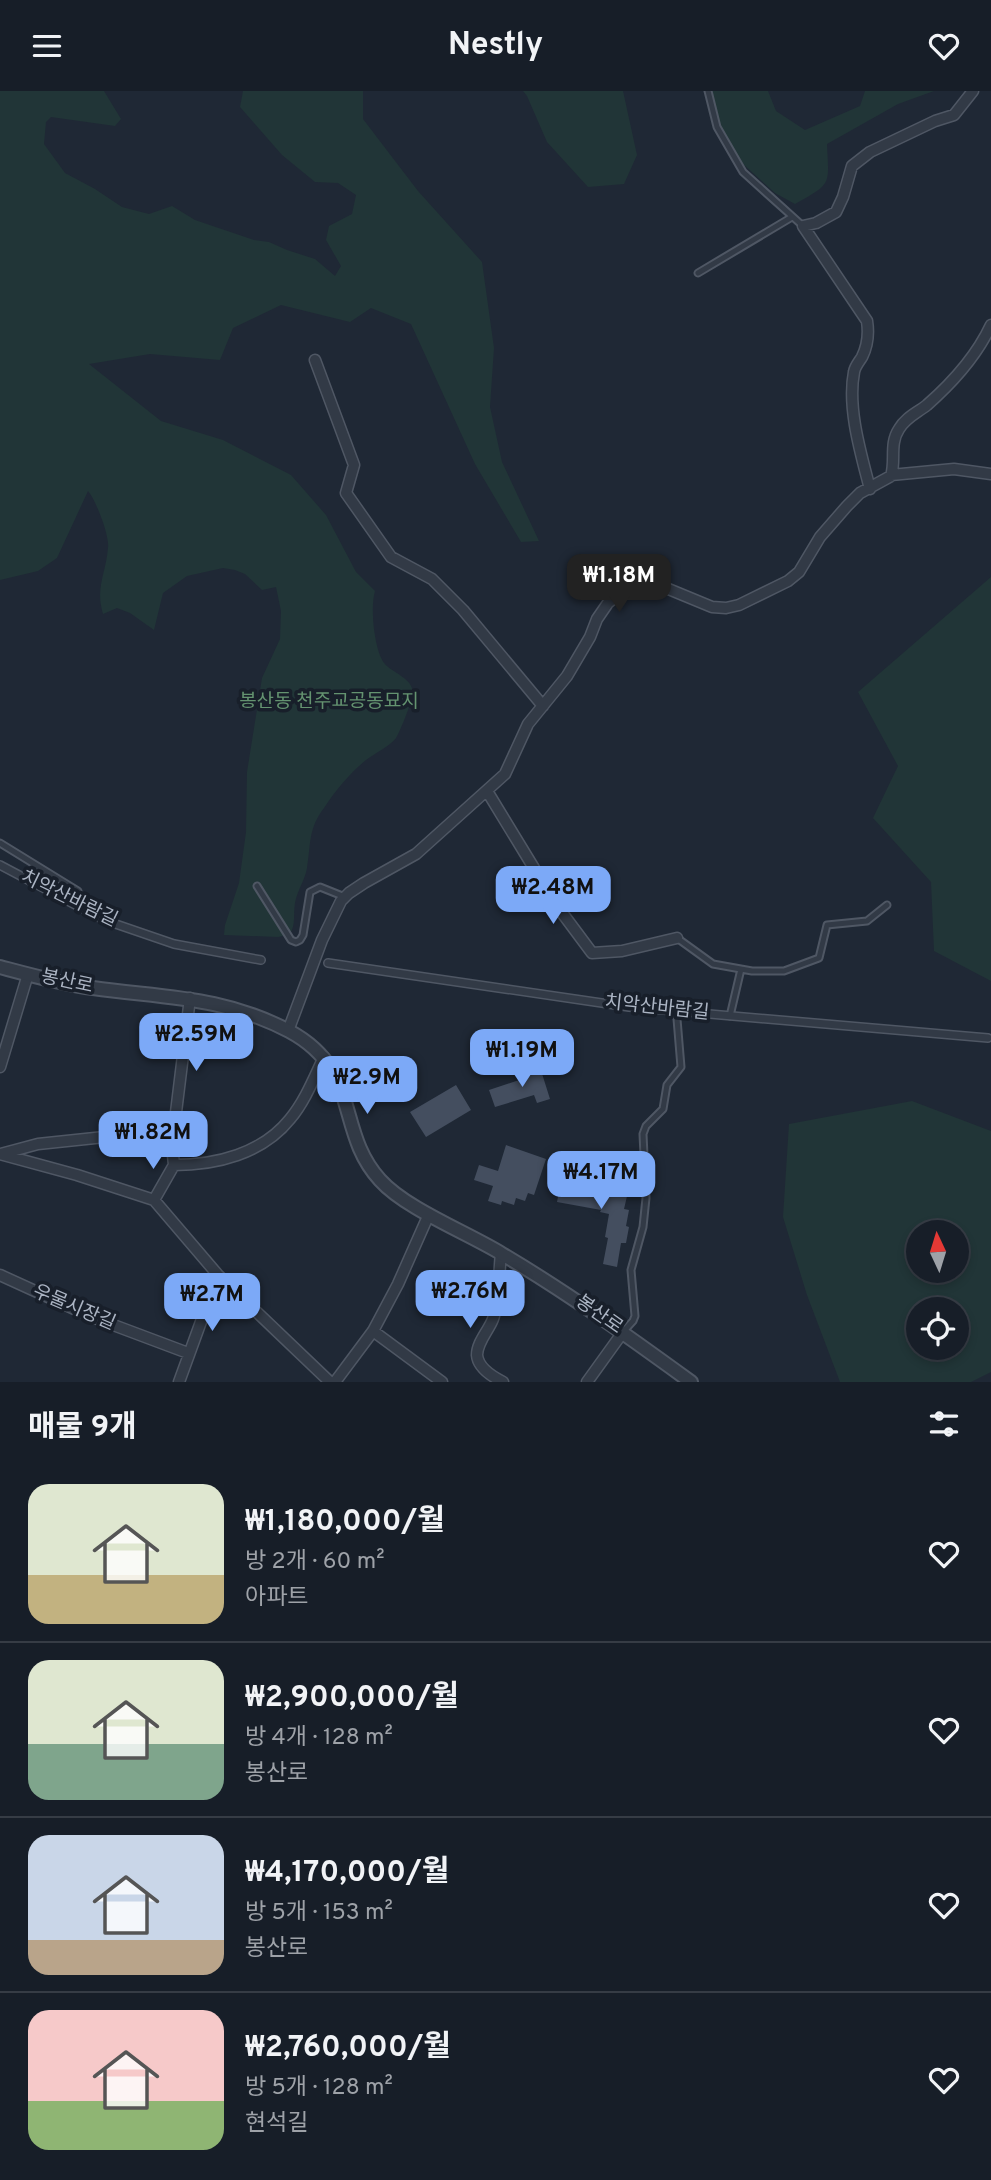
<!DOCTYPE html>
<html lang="ko">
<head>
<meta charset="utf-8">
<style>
  :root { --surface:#171e28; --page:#242b34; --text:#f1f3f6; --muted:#9ea2a8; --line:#363c45; --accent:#7ca9f7 }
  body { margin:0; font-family:Overpass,"Noto Sans KR",sans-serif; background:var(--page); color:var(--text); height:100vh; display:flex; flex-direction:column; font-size:26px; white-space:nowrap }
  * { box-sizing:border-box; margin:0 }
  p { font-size:23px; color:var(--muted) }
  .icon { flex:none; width:38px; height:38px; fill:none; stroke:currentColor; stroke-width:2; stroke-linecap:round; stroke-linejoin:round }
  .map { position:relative; height:1291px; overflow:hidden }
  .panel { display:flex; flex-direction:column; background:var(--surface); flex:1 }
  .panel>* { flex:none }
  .needle { width:46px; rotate:356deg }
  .controls { position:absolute; left:906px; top:1129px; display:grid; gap:14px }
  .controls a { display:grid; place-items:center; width:63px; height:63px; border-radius:50%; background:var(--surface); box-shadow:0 4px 10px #0003,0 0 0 2px var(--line); font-size:35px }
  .price { position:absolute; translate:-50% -60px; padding:0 16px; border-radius:14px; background:var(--accent); color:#111; font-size:23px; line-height:46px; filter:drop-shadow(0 2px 4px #0008) }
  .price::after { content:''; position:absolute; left:50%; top:42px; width:21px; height:16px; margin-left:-10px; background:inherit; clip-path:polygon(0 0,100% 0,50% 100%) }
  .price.on { background:#222; color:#fff }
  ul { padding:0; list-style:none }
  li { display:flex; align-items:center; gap:21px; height:175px; padding:0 28px }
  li+li { border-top:2px solid var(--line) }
  li span { display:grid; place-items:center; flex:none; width:196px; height:140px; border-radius:21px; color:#555 }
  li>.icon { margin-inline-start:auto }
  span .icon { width:84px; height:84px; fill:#fffc; stroke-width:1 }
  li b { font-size:30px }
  h2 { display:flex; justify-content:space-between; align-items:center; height:84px; padding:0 28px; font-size:30px }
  header { display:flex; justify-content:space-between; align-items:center; height:91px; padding:0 28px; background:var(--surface); font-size:32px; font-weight:700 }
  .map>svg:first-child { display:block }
  .green { fill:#213537; fill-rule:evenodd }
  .building { fill:#444e5f }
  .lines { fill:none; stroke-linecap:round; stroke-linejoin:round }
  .service-casing { stroke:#4f5764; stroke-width:9 }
  .pedestrian-casing { stroke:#4f5764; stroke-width:10 }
  .minor-casing { stroke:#4f5764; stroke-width:13 }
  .tertiary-casing { stroke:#4f5764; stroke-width:16 }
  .service { stroke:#323a46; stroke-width:5 }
  .pedestrian { stroke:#323a46; stroke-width:7 }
  .minor { stroke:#323a46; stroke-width:10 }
  .tertiary { stroke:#323a46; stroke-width:12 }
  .labels { text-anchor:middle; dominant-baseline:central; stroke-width:7; stroke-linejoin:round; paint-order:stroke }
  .park-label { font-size:19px; fill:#649370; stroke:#181f2a }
  .street-label { font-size:19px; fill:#abb4c3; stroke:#181f2a }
</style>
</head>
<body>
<header><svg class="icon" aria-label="menu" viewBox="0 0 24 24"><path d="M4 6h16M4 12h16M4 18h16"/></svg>Nestly<svg class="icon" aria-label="heart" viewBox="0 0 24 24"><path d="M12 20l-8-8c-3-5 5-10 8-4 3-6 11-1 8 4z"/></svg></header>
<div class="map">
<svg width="991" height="1291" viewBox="0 0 991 1291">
  <rect width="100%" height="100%" fill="#1f2835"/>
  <path class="green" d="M0 0H104L121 28 115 35 51 26 46 31 44 53 65 82 95 98 122 116 149 123 172 115 195 129 254 149 269 151 287 159 315 168 335 185 341 175 326 149 329 135 352 123 356 104 338 92 315 91 282 64 240 16 243 0H363V28L418 100 482 171 494 257 490 316 502 371 539 450 521 451 475 373 411 233 371 217 350 231 281 214 233 237 220 269 150 263 89 273 161 330 223 349 291 384 326 424 356 481 375 500C370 516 374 558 384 572 393 583 412 586 413 602 413 608 400 641 396 647 389 656 375 662 366 669 350 682 335 700 324 717 308 738 311 753 307 777 305 789 297 800 295 812 293 824 296 833 290 843L278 846 224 844 225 834 239 792 246 741 247 681 262 587 280 548 281 520 276 496 262 499 245 483 235 479 223 477 187 485 163 502 154 539 130 522 117 517 103 523C95 497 106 482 108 457 110 446 96 409 88 400L57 467 38 480 0 489Z
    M523 0H623L637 64 624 93 588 96 547 51 527 5Z
    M706 0H768L776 20 805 39 860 15 865 0H934L898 13 827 53C829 95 832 92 795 113L775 102 742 72 712 26Z
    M991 486V890L934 860 931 791 873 727 898 675 858 601Z
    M912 1010 991 1040V1281L971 1291H840L807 1204 783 1126 789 1033ZM919 1141H957V1180H919ZM919 1218H957V1256H919Z"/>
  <path class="building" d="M539 973 550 1008 537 1012 534 1004 495 1016 489 999 528 986 525 977Z
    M456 994 471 1019 426 1046 410 1021Z
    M506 1054 546 1068 534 1104 528 1102 525 1110 516 1107 514 1114 502 1110 501 1114 488 1110 493 1095 474 1089 479 1074 498 1080Z
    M562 1085 578 1088 577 1093 608 1098 609 1091 625 1094 624 1101H628L624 1118 629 1119 626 1135 629 1136 626 1152H621L617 1176 603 1173 608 1147 605 1146 609 1123 600 1121 601 1119 557 1111Z"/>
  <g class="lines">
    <defs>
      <path id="service" d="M708 0 717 36 743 81 803 135
        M698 182 792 126
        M0 752 78 800
        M257 795 291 849 296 851 300 849 303 844 310 801 320 796 345 806
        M677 847 713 873 752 880H784L819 867 827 834 867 830 887 814
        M730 925 741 878
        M623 1241 633 1230 635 1225 631 1179 643 1136 646 1107 643 1043 646 1035 663 1018 667 994 681 976 677 928 678 920"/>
      <path id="pedestrian" d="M0 774 104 829 174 853 261 869
        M328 872 629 916 988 947"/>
      <path id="minor" d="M315 269 354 374 346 402 391 466 432 488 463 519 543 615
        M891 384 954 378 991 383
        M870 398C861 363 847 317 854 281 855 275 859 271 862 266 868 254 869 243 867 230L803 135 816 132 836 121 843 106 852 75 870 61 935 30 954 24 973 0
        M487 700 557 815 592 862 622 860 677 847
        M288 940 322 849 341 810 349 802 364 792 416 763 505 683 528 633 567 585 590 546 597 528 608 512 620 502 643 494 666 497 712 516 726 517 739 514 788 490 799 481 820 446 847 415 860 402 891 385C896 370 889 353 899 338 906 326 917 322 927 314 952 292 977 264 991 234
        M0 976 28 883
        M0 1063 77 1084 154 1109 218 1184 330 1291
        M1 1063 38 1053 114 1045 172 1054
        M174 1074C216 1074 262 1063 290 1028 305 1010 314 987 324 966
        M154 1109 174 1074 172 1054 190 907
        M501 1162C499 1180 499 1212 493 1228 489 1239 477 1251 477 1264 478 1277 493 1286 503 1291
        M0 1184 92 1226 188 1262
        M373 1240 442 1291
        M179 1291 218 1184
        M335 1291 373 1240 398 1193 429 1123
        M587 1291 623 1241"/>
      <path id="tertiary" d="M0 876C30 884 62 893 93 897 165 907 222 905 289 940 362 979 335 1040 380 1089 406 1118 468 1142 502 1163 568 1202 629 1246 691 1291"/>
    </defs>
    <use href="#service" class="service-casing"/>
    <use href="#pedestrian" class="pedestrian-casing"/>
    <use href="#minor" class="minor-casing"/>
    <use href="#tertiary" class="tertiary-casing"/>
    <use href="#service" class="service"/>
    <use href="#pedestrian" class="pedestrian"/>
    <use href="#minor" class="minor"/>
    <use href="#tertiary" class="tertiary"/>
  </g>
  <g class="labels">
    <g class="park-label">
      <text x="329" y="611">봉산동 천주교공동묘지</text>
    </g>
    <g class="street-label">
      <text transform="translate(69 808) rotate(26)">치악산바람길</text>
      <text transform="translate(67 891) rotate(12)">봉산로</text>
      <text transform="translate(657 917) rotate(6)">치악산바람길</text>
      <text transform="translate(74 1217) rotate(23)">우물시장길</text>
      <text transform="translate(599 1224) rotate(35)">봉산로</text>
    </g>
  </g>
</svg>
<div class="controls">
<a><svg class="needle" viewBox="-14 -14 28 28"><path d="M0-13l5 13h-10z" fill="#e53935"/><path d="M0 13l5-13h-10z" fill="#9ea2a8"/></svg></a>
<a><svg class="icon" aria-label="locate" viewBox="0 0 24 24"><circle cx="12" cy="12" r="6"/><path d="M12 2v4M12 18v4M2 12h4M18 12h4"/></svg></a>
</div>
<b class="price on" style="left:619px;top:523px">₩1.18M</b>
<b class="price" style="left:553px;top:835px">₩2.48M</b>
<b class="price" style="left:196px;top:982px">₩2.59M</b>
<b class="price" style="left:522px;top:998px">₩1.19M</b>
<b class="price" style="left:367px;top:1025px">₩2.9M</b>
<b class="price" style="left:153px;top:1080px">₩1.82M</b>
<b class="price" style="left:601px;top:1120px">₩4.17M</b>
<b class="price" style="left:470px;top:1239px">₩2.76M</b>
<b class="price" style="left:212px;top:1242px">₩2.7M</b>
</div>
<section class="panel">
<h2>매물 9개<svg class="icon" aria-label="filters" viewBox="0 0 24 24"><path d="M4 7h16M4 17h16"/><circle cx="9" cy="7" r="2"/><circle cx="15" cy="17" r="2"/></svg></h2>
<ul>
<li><span style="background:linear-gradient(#dfe7d0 65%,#c2b280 0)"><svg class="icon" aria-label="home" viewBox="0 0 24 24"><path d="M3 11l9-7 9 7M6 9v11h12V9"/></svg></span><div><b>₩1,180,000/월</b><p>방 2개 · 60 m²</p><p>아파트</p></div><svg class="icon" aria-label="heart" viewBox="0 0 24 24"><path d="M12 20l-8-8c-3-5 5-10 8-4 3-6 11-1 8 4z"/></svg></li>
<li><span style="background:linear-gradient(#dfe7d0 60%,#7fa58c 0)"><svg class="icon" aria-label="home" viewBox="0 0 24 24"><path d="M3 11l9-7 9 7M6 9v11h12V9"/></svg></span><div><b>₩2,900,000/월</b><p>방 4개 · 128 m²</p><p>봉산로</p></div><svg class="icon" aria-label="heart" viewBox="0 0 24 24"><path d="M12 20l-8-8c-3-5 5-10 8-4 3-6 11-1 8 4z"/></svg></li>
<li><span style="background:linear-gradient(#c9d6e8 75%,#b9a48a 0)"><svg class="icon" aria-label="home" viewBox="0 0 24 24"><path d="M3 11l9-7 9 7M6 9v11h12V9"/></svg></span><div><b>₩4,170,000/월</b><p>방 5개 · 153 m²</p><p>봉산로</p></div><svg class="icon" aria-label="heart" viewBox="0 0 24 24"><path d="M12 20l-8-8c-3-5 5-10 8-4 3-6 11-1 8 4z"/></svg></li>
<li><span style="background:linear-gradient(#f6c9c9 65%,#8fb573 0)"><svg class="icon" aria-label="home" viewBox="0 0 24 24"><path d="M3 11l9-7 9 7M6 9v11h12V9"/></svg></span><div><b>₩2,760,000/월</b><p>방 5개 · 128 m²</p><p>현석길</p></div><svg class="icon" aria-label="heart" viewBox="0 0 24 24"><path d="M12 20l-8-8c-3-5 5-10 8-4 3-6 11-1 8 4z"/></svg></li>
</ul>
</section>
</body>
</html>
